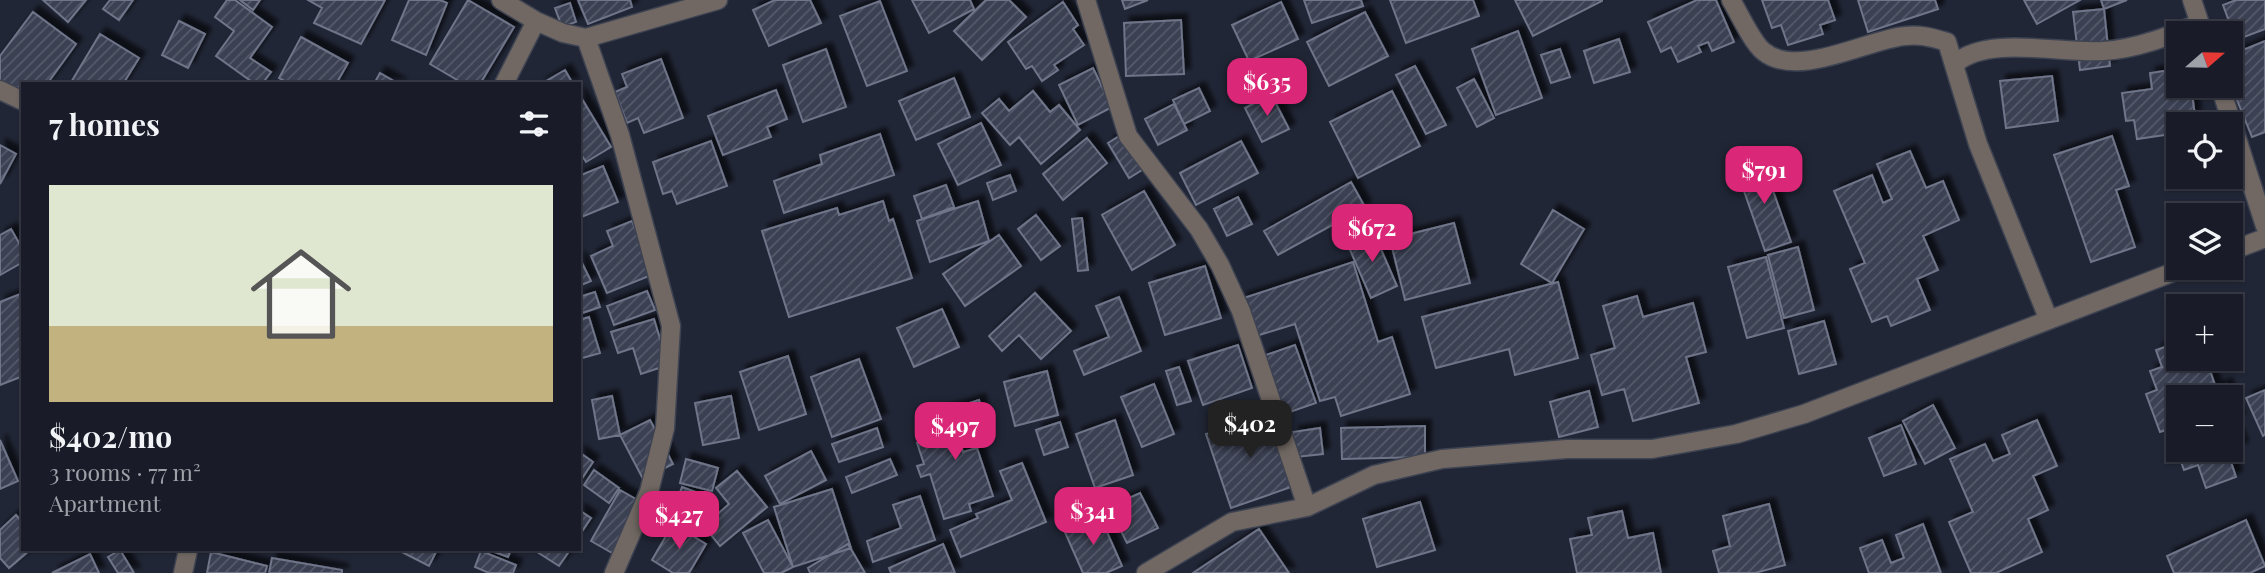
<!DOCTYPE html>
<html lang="en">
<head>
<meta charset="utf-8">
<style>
  :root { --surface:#191c28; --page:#222530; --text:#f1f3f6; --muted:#9fa1a8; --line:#373a45; --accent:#db2777 }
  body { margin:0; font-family:"Playfair Display",serif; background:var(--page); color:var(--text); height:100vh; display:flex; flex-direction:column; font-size:26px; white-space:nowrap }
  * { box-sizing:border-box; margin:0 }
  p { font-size:23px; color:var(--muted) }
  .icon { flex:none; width:38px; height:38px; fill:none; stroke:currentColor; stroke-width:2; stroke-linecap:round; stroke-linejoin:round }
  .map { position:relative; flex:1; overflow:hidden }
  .side { position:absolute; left:21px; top:82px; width:560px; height:469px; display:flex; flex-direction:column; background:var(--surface); border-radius:0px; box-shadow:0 2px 5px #0004,0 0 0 2px var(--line) }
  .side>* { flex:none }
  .needle { width:46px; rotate:70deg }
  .fabs { position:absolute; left:2166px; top:21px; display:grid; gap:14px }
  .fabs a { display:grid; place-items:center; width:77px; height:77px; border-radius:0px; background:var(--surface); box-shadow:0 2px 5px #0004,0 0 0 2px var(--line); font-size:35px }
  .price { position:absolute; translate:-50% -60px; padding:0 16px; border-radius:14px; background:var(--accent); color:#fff; font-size:23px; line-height:46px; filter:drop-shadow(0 2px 4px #0008) }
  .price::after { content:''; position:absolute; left:50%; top:42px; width:21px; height:16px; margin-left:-10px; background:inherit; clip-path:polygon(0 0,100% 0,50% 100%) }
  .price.selected { background:#222; color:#fff }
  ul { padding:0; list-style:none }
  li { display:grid; align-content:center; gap:14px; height:371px; padding:0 28px }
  li span { display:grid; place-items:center; height:217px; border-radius:0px; color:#555 }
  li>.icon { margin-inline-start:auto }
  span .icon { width:126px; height:126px; fill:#fffc; stroke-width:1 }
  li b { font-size:30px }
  h2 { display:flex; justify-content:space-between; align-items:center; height:84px; padding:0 28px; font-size:30px }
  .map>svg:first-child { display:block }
  .building { fill:url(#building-hatch); stroke:#6f7589; stroke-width:2; filter:url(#shadow) }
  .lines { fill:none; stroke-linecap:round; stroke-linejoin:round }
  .minor-casing { stroke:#3e4352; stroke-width:21 }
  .minor { stroke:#716863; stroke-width:18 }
</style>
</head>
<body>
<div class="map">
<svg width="2265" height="573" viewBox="0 0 2265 573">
  <defs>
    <pattern id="building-hatch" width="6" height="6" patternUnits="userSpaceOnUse" patternTransform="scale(1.75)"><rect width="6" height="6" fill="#3a4052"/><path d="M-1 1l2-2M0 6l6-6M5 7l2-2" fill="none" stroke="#565b6b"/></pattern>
    <filter id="shadow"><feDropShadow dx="6" dy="-6" stdDeviation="2" flood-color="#0009"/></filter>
  </defs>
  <rect width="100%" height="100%" fill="#212636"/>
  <path class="building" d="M43 0H86L68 22Z
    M110 0H133L119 20 103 9Z
    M227 0H235L272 27 250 58 271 72 262 84H255L216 56 234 31 215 17Z
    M240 0H260L253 10Z
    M308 0H385L361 44 314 23 322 8Z
    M409 0H440L447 3 426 55 392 40Z
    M468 0 514 27 480 84H464L430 64Z
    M578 0H630L632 7 588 24Z
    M775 0H810L821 23 769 46 753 10Z
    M912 0H970L974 9 929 33Z
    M986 0H1009L1026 17 982 60 954 31Z
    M1122 0H1148L1125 9Z
    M1304 0H1361L1363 6 1312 23Z
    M1390 0H1473L1479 16 1406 43Z
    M1515 0H1602V1L1533 36Z
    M1697 0H1716L1734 42 1712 51 1708 42 1698 46 1701 52 1678 62 1671 47 1661 52 1648 22Z
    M1762 0H1828L1835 20 1820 25 1823 34 1788 45 1781 25 1772 28Z
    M1858 0H1935L1938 9 1868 32Z
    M2024 0H2080L2037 24Z
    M2101 0H2127L2104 9Z
    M2236 0H2265V29L2236 40 2223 5Z
    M880 1 907 71 867 86 840 16Z
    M1063 2 1078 25 1073 29 1084 45 1054 65 1058 70 1042 81 1032 66 1026 69 1008 42Z
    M1281 2 1298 39 1249 61 1232 25Z
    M570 3 576 22 562 27 555 8Z
    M2104 9 2110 66 2080 70 2073 12Z
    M33 12 76 44 47 84H23V98L0 81V56Z
    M1365 12 1388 56 1329 86 1307 42Z
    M1181 20 1184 74 1126 76 1124 23Z
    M179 21 205 34 188 68 162 55Z
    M1518 31 1542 98 1496 115 1472 49Z
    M100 34 139 58 123 84H70Z
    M301 37 348 63 336 84H290L279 78Z
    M1619 39 1630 72 1594 83 1584 51Z
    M2265 41V132L2252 137 2231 85V55Z
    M826 49 846 107 803 122 783 65Z
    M1560 49 1570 77 1551 83 1541 55Z
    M661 59 683 118 644 133 638 118 627 123 615 92 627 87 622 74Z
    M1415 66 1446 125 1426 134 1396 75Z
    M1093 68 1112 107 1078 125 1059 85Z
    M2178 69 2179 86H2191L2195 116 2185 118 2186 124H2179V133L2137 139 2134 120 2126 121 2122 93 2152 89 2150 73Z
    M565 70 573 84H541Z
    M380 73 399 84H374Z
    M2052 76 2058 121 2006 128 2000 81Z
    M954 78 970 117 916 140 899 101Z
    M1474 79 1494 118 1477 127 1457 88Z
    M1199 88 1210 111 1184 124 1173 100Z
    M776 90 787 119 767 127 771 137 723 155 708 116Z
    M1033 91 1050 112 1059 105 1080 130 1041 164 1019 137 1010 145 982 113 999 99 1009 111Z
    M1392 91 1420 146 1358 178 1330 122Z
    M579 94 611 147 586 162 579 151Z
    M1271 94 1289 129 1262 142 1245 108Z
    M1174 104 1187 130 1158 145 1145 119Z
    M981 123 1001 165 958 185 938 144Z
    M880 134 894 175 784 213 774 181 822 164 820 155Z
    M1121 135 1142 170 1129 178 1108 143Z
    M2112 136 2129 186 2116 190 2135 247 2091 262 2054 155Z
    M1087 138 1107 163 1063 200 1043 174Z
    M711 141 727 186 677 204 672 191 663 194 653 162Z
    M1241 141 1258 173 1196 205 1180 173Z
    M0 145 16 154 0 184Z
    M1910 151 1926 188 1943 181 1959 220 1923 236 1938 270 1917 279 1930 310 1891 326 1887 316 1872 322 1850 269 1865 263 1834 191 1872 175 1883 203 1892 199 1877 164Z
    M1763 162 1791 242 1765 251 1737 171Z
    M603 166 618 202 579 218V176Z
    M1010 175 1016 191 993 200 987 183Z
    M1351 182 1365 207 1278 255 1264 231Z
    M946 185 954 207 922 219 914 196Z
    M1144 191 1175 245 1132 270 1102 215Z
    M1238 197 1252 224 1227 236 1214 209Z
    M883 201 889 221 893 219 912 278 789 317 762 231 837 208 839 215Z
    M978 201 989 241 930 262 917 221Z
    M1553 210 1584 229 1552 283 1521 264Z
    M1036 215 1060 246 1041 260 1018 229Z
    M1082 218 1088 270 1078 271 1072 219Z
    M632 221 654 274 607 293 591 256 613 246 607 231Z
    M1454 223 1470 283 1405 300 1390 239Z
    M11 229 23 250V262L0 275V235Z
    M1373 231 1397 286 1371 298 1347 243Z
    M999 235 1021 266 965 306 943 274Z
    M1798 247 1814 310 1784 318 1768 255Z
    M579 257 591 281 579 286Z
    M1766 257 1784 328 1747 338 1728 267Z
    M1353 262 1378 342 1392 337 1410 394 1341 416 1335 397 1320 401 1295 324 1253 337 1241 299Z
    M1205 266 1221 318 1165 335 1149 283Z
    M1558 282 1578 358 1515 375 1509 349 1436 368 1422 317Z
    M647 291 655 310 614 325 607 306Z
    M595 292 600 307 579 314V297Z
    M23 293V376L0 385V302Z
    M1035 293 1071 331 1041 359 1019 335 1002 351 989 336Z
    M1637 296 1643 317 1693 303 1706 352 1686 357 1699 403 1633 421 1624 389 1602 395 1591 355 1615 348 1603 306Z
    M1119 297 1141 351 1084 375 1074 351 1109 337 1096 306Z
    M942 309 959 347 914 367 897 328Z
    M589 317 600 353 579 359V320Z
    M654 319 668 365 641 374 633 348 618 353 611 332Z
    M1824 321 1836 364 1799 374 1788 331Z
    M2179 342V359H2206L2216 388 2226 384 2231 397H2179V450H2231V397L2239 419 2232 422 2242 447 2228 453 2236 477 2206 488 2198 465 2184 470 2169 429 2160 432 2146 394 2157 390 2150 371 2162 367 2156 350Z
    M1238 345 1252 388 1203 405 1188 361Z
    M1295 345 1316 403 1284 414 1263 356Z
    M788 356 806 414 759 430 740 372Z
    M859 359 881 419 832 437 811 377Z
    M1179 367 1191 401 1177 405 1166 371Z
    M1047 371 1058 415 1015 426 1004 382Z
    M1154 384 1174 434 1142 447 1121 397Z
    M2265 390V435L2263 436 2246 398Z
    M1589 391 1598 427 1559 437 1550 402Z
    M612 396 620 435 599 439 592 400Z
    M731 396 739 438 703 445 695 403Z
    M979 400 985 420 956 429 963 452 977 448 993 496 969 504 971 511 944 519 930 474 921 477 917 466 924 464 917 443 941 435 935 414Z
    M1933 405 1955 448 1925 464 1903 421Z
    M1269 412 1294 486 1231 508 1206 434Z
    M650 420 673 464 643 479 620 435Z
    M1115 420 1133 475 1095 488 1076 434Z
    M2037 420 2057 466 2033 476 2048 510 2028 519 2042 552 1996 573H1971L1949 522 1973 512 1950 459 1985 444 1993 461 2010 454 2002 435Z
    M1060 422 1068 447 1044 455 1036 430Z
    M1901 425 1916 464 1884 476 1869 438Z
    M1425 426V457L1342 459 1341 428Z
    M877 428 883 447 839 462 832 444Z
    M1320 428 1323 454 1296 457 1293 432Z
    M0 440 18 481 0 489Z
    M811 451 826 480 780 504 765 476Z
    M579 452 593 462 579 483Z
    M686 459 718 468 712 491 680 483Z
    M890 459 897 475 852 493 846 477Z
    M1022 463 1046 522 961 557 950 530 978 518 976 514 1012 500 1000 471Z
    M594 470 619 488 609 503 584 485Z
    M737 471 767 507 720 546 704 526 729 504 716 488Z
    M682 487 701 494 692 518 673 511Z
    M832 489 851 548 793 567 774 507Z
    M620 490 641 502 612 553 591 541Z
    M1140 493 1158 528 1127 543 1109 507Z
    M920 496 935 540 873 562 867 541 901 528 893 505Z
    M1420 502 1435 550 1377 567 1363 519Z
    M1769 504 1785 565 1755 573H1719L1713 551 1730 546 1723 516Z
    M579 510 591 518 579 536Z
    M1622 511 1628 538 1653 533 1661 573H1577L1570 539 1592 535 1588 518Z
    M1099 514 1122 566 1106 573H1083L1064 530Z
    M16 515 23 523V550H30L9 568 0 558V530Z
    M768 520 793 567 781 573H764L743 533Z
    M2246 520 2265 566 2250 573H2174L2167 556Z
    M673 524 706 544 689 573H673L652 560Z
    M1923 524 1941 573H1869L1860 548 1882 540 1891 563 1904 558 1896 535Z
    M1259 529 1289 573H1193Z
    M848 544 865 573H810L808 568Z
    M943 544 955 573H891L889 568Z
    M120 550 134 573H118L108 557Z
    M398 550H437L429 566Z
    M489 550H511L508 557Z
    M534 550H570L559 566Z
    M481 551 516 565 513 573H489L475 567Z
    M211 552 267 566 265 573H207Z
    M90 554 99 573H52Z
    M272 558 342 570V573H269Z"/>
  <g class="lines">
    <defs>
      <path id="minor" d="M501 0 536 21 563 33 586 38 718 0
        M1086 0 1128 136 1199 229 1220 265 1241 311 1307 507
        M1731 0C1739 13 1752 42 1763 51 1797 80 1868 39 1905 36 1921 34 1933 38 1947 42L1978 144 2048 318
        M2192 0 2203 33
        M586 38 620 135 671 326 665 428 649 492 614 573
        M1956 63C1988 35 2061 54 2103 51 2137 49 2169 36 2200 23
        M504 84 536 21
        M2220 86 2265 226
        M0 90 23 101
        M2231 251 2265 238
        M183 573 188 550
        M1146 573 1232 522 1307 507 1374 475 1442 459 1567 449H1652L1736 434 1804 414 2184 268"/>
    </defs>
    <use href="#minor" class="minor-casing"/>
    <use href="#minor" class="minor"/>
  </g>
</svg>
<div class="fabs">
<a><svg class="needle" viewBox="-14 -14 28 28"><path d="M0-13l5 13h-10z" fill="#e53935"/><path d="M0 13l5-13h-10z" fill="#9fa1a8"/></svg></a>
<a><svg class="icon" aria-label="locate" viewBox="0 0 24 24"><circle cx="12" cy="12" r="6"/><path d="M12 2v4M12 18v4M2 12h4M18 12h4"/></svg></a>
<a><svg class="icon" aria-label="layers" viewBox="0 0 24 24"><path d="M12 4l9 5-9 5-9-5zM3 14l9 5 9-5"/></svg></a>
<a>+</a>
<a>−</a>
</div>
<b class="price" style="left:1267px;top:118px">$635</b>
<b class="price" style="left:1764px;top:206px">$791</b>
<b class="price" style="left:1372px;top:264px">$672</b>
<b class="price selected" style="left:1250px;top:460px">$402</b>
<b class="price" style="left:955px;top:462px">$497</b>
<b class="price" style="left:1093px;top:547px">$341</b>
<b class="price" style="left:679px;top:551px">$427</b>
<section class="side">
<h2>7 homes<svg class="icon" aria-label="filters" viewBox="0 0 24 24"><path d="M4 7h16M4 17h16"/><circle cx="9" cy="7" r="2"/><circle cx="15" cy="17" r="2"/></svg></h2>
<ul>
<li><span style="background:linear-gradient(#dfe7d0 65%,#c2b280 0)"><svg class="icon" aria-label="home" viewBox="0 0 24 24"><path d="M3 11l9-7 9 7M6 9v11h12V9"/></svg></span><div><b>$402/mo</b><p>3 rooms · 77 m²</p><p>Apartment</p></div></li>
</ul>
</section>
</div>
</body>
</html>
